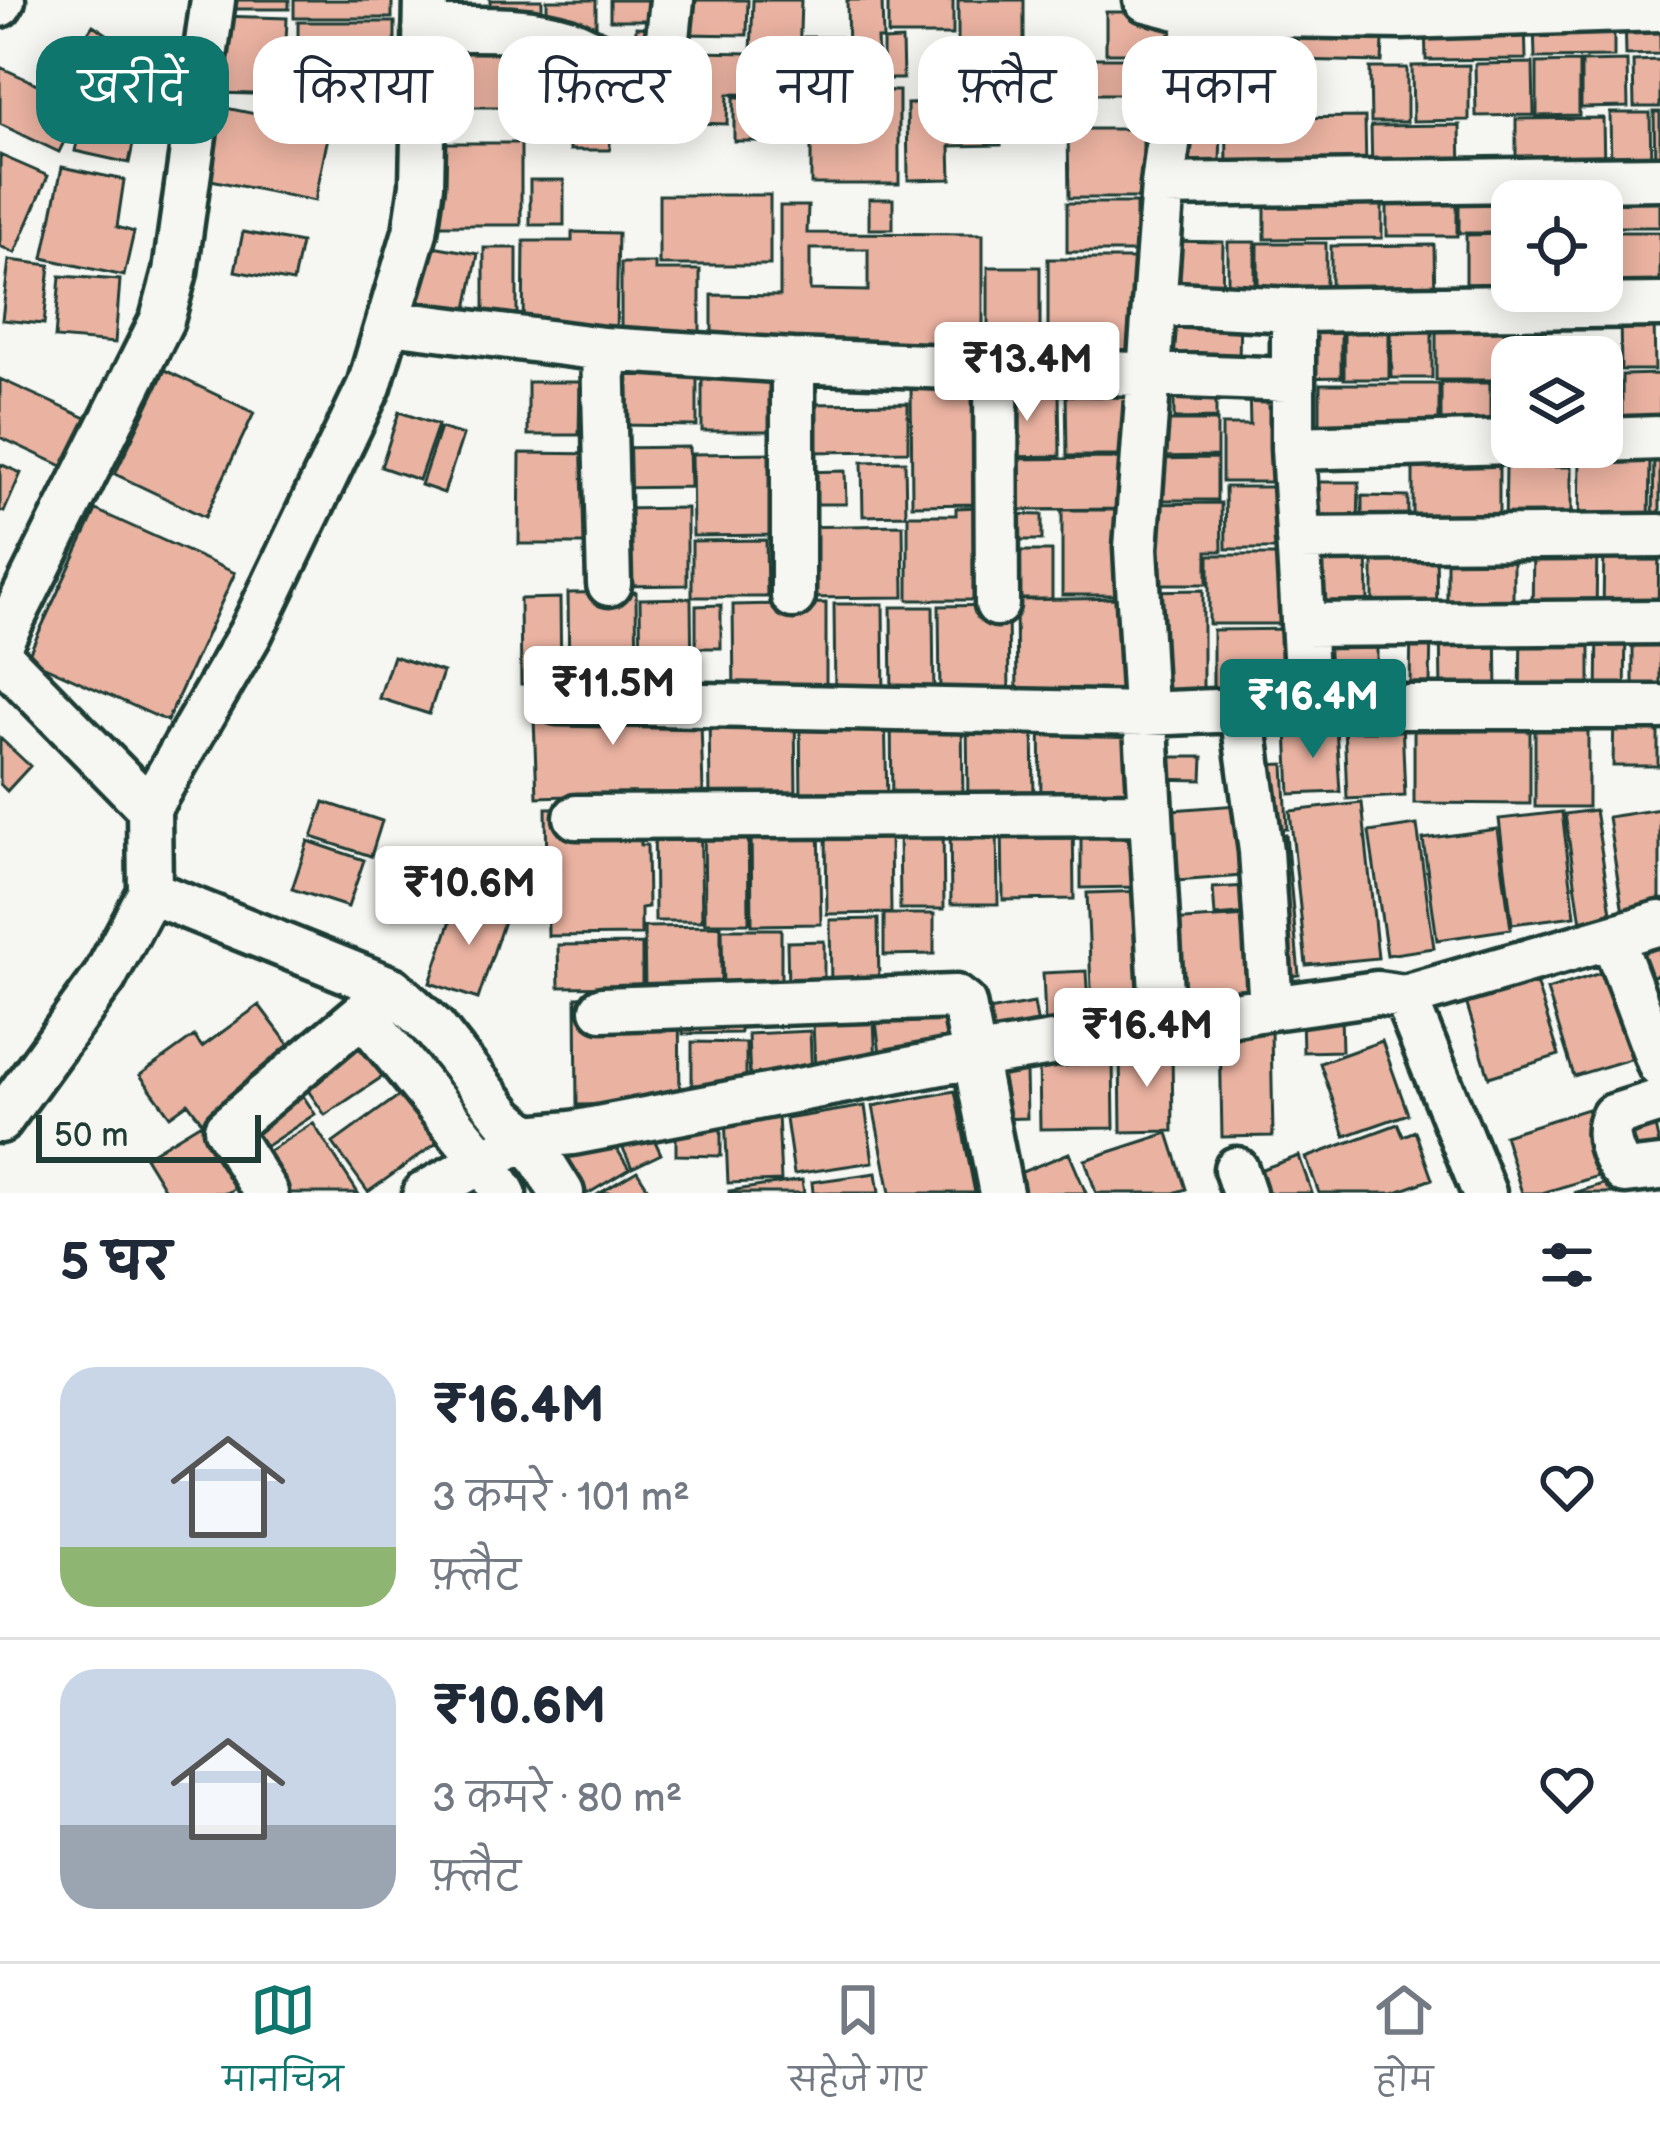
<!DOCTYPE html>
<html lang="hi">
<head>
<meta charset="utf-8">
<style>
  :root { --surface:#fff; --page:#f6f6f7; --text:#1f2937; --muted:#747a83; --line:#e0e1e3; --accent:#0f766e }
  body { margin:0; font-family:"Balsamiq Sans","Playpen Sans Deva",sans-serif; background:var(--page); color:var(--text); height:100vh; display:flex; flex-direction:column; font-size:45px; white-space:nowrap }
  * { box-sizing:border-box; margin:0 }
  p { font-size:39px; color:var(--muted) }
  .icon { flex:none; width:66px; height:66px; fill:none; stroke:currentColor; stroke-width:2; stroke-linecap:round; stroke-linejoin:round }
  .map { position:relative; height:1193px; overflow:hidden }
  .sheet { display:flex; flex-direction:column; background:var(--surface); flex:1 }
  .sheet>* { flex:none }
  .top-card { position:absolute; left:36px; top:36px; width:1590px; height:108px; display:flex; gap:24px }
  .fabs { position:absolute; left:1491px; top:180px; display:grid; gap:24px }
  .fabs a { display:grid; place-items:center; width:132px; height:132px; border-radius:24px; background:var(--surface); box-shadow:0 6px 30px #0003; font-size:60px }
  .scale { position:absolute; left:36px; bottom:30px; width:225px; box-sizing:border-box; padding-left:12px; border:6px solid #1f3d34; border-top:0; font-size:33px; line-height:42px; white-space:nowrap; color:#1f3d34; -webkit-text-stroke:9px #f6f6f2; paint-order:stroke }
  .price { position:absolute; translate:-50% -102px; padding:0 27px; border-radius:12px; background:#fff; color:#222; font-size:39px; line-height:78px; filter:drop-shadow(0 3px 6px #0008) }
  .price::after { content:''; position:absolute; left:50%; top:72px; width:36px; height:27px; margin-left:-18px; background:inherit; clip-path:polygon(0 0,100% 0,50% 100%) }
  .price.on { background:var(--accent); color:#fff }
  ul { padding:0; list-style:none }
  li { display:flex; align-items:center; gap:36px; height:300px; padding:0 60px }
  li+li { border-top:3px solid var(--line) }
  li span { display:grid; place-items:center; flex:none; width:336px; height:240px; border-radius:36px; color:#555 }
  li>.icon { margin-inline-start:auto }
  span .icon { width:144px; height:144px; fill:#fffc; stroke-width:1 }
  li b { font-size:51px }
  h2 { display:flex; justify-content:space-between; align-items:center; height:144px; padding:0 60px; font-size:51px }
  .chip { padding:0 42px; border-radius:36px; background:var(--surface); box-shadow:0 6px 30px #0003; font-size:42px; line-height:108px }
  .chip.on { background:var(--accent); color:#fff }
  .tab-bar { display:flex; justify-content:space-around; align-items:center; height:168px; border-top:3px solid var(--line); background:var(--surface); font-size:33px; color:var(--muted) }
  .tab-bar a { display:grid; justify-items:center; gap:6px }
  .tab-bar .on { color:var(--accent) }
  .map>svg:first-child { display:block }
  .building { fill:#eab2a1; stroke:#1f3d34; stroke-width:3; fill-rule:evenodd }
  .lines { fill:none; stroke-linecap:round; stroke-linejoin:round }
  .minor-casing { stroke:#1f3d34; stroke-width:51 }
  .minor { stroke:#f6f6f2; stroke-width:42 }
</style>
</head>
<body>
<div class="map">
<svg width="1660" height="1193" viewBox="0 0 1660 1193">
  <rect width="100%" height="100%" fill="#f6f6f2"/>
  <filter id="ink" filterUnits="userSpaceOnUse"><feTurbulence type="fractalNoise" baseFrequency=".00833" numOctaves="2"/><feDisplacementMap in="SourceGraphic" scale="24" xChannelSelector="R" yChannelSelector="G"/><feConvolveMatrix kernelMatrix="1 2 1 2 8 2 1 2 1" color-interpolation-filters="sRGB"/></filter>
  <g filter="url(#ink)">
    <path class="building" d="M230 0H289V9H230Z
      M294 0H392V18H294Z
      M490 0H542V22H490Z
      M547 0H596V25H547Z
      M610 0H660V20H610Z
      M682 0H748L747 35 682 34Z
      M753 0H801L798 95 728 94 727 124 693 123 695 52 751 53Z
      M847 0H882L883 39H877L878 56 848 57Z
      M888 0H953V35H888Z
      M958 0H1024V44H958Z
      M1106 12H1173V53H1106Z
      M1660 13V54L1626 55 1625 14Z
      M1202 15 1384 19 1382 62 1201 58Z
      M221 16 287 18 284 95 218 93Z
      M1525 20 1526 59 1426 60 1425 22Z
      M1614 21V57L1535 58 1534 22Z
      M298 22H395V101H298Z
      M93 25 122 44 97 79 69 60Z
      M636 27 678 29 677 56 635 54Z
      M465 33H515V107H465Z
      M522 34H561V108H522Z
      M804 37H840V59H804Z
      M902 40 903 79H883V41Z
      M963 49H1078V86H964Z
      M570 51H610V150H570Z
      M1095 58H1160V94H1095Z
      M1660 60V107H1634L1633 61Z
      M616 61H691V123H616Z
      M1627 61 1628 107 1581 108V62Z
      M1579 62V115L1537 116V63Z
      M1533 63 1534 115 1476 116 1475 64Z
      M1469 65V120L1413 121 1412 66Z
      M0 67 82 105 59 152 0 124Z
      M1226 67H1277V118L1365 117 1366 171 1227 172Z
      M1370 68H1407V122H1371Z
      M1176 74 1223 76 1220 162 1173 160Z
      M811 91H899V184H811Z
      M734 97H802V141H734Z
      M273 100 333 112 315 201 206 179 221 107 270 117Z
      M1000 101 1001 145 950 146 951 179 908 180 907 104Z
      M86 104 139 116 129 163 75 151Z
      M1654 112H1660V169H1655Z
      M1610 113H1650L1651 168 1611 169Z
      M1603 118 1604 169 1516 170V119Z
      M1460 125 1461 173 1372 174 1371 126Z
      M1068 129H1143V198H1069Z
      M428 143H521V225H428Z
      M0 155 48 176 15 253 0 246Z
      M62 167 124 180 117 227 134 232 124 276 43 258Z
      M1614 179V231H1602V201H1556V180Z
      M530 180H564V225H530Z
      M1459 183H1554V201H1512V233H1459Z
      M1387 189H1457V236H1387Z
      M1265 191H1382V238L1265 239Z
      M1616 192H1660V227H1617Z
      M659 195H770V265H659Z
      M869 199H893V229H869Z
      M1067 203H1136V252H1067Z
      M780 206H808L807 233 983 234V350L712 348V295L780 296ZM810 249H868V291L810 290Z
      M243 232 301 243 293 282 235 271Z
      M572 232 618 233 616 333H523L524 241H572Z
      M1608 232H1660V300H1609Z
      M1509 234V305H1466V235Z
      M1164 241 1223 242 1222 303 1163 302Z
      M1228 242H1255V290H1228Z
      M416 243 478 254 464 324 403 313Z
      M1258 243H1326V301H1258Z
      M1434 245 1435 305 1331 306V246Z
      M484 248H517V327H484Z
      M1048 259H1136V364H1048Z
      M9 260 50 265 44 324 2 320Z
      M621 263H655V270H700V339H621Z
      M988 267H1040V363H988Z
      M60 276 120 280 115 343 55 338Z
      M1165 309 1240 311 1239 366 1164 364Z
      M1620 319H1654L1655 370H1621Z
      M1541 321 1542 357H1512V380H1436V322Z
      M1299 324H1341V377L1300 378Z
      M1391 326H1432V378H1392Z
      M1344 327H1389V379H1344Z
      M616 355 697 356V426L616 425Z
      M702 365 775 366 774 431H702Z
      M165 370 254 413 205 517 115 474Z
      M1660 374V430H1622V375Z
      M0 379 95 422 73 471 0 437Z
      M981 381 983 504 912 505 911 382Z
      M528 382H580L579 435H528Z
      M1441 383H1490V431L1441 432Z
      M1320 384H1439V432H1320Z
      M1216 387V418L1174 419V388Z
      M1249 388H1284L1285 482H1222V425H1250Z
      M1066 391H1134L1135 456H1067Z
      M1059 392 1060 456 996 457 995 393Z
      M908 403V451L803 452 802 404Z
      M399 412 438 425 419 480 381 467Z
      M1150 421H1217V456L1150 457Z
      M440 428 463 435 444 493 421 485Z
      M1654 443H1660V531L1653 530Z
      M689 447 690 487 611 488V448Z
      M1413 447 1499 448V528H1413Z
      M520 453 603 454 602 544H519Z
      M775 453 776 535 693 536 692 454Z
      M1130 458 1131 509 996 510V459Z
      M1217 458V500H1150V459Z
      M1580 458H1650L1649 530H1579Z
      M905 461 906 515 863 516 862 462Z
      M0 464 21 473 4 512 0 510Z
      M1506 467H1571V529L1505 528Z
      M845 471 846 504H800V472Z
      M1311 482H1359L1358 529 1310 528Z
      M1225 487H1285L1286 549H1226Z
      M1362 496 1408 497V526H1362Z
      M1221 503 1222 551H1207V584H1142V504Z
      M980 507 981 600H908V515H956V508Z
      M687 508V585L618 586 617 509Z
      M96 510 235 573 167 721 27 658Z
      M1062 510H1126V595H1062Z
      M1001 514 1042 515V540H1001Z
      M903 525 904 597 797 598V527Z
      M766 540 767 597H692V541Z
      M1309 541H1367L1368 605H1309Z
      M1373 541H1436L1437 617 1373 618Z
      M1447 541 1513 542V609H1447Z
      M1533 541H1597L1596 622H1532Z
      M1604 542 1659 543 1658 617 1603 616Z
      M993 551H1052V599H993Z
      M1209 555H1288V624H1209Z
      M1203 590V712L1145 713 1144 591Z
      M636 592 637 685 569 686 568 593Z
      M560 598 561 684H521L520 599Z
      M691 598 692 684 641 685 640 599Z
      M1125 598 1126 701 1017 702 1016 600Z
      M826 603V698L734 699 733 605Z
      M834 604H883L884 701 835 702Z
      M721 605V648H696V606Z
      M1008 605 1009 698 940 699 939 606Z
      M891 607H933L934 700 892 701Z
      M1440 615H1496L1497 696 1441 697Z
      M1598 622H1626L1625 701H1597Z
      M1377 624V702H1312V625Z
      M1633 624H1660V701H1633Z
      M1521 627 1590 628V699L1520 698Z
      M1296 629V700L1213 701V630Z
      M1411 630H1431L1430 683H1410Z
      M393 656 443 672 429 714 379 698Z
      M568 691 701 721 703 792 537 797 533 692Z
      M795 707 796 797 710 798 709 708Z
      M885 709 887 802 801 803 800 710Z
      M1040 710 1135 730V800L1041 801Z
      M1614 711 1658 712V766H1613Z
      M962 713 963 804 892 805 891 714Z
      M1033 714 1034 804 968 805 967 715Z
      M1535 715H1588V807H1535Z
      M1414 717H1530V804L1414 803Z
      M1402 721 1405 796 1347 799 1344 724Z
      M1336 727 1340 792 1290 794 1287 729Z
      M0 738 30 766 7 791 0 784Z
      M1153 757H1203L1202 780 1153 779Z
      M1284 764 1287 829 1246 830 1243 766Z
      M324 802 382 821 371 856 312 837Z
      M654 802H700L702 921H655Z
      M1362 803 1378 958 1306 965 1290 811Z
      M1237 805 1242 876 1164 882 1159 811Z
      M640 807 641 845H647L648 907 641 908V935L548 936 546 808Z
      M1660 809V907L1623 912 1608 817Z
      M1595 810 1612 919 1581 923 1565 814Z
      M1081 812H1141L1142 887 1081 888Z
      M1562 812 1575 916 1512 924 1499 819Z
      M748 813 749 923H705L704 814Z
      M1073 813 1074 899 1003 900 1002 814Z
      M819 822 821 924 752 925 751 823Z
      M950 822H997L998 904H951Z
      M1417 825 1434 948 1387 955 1369 832Z
      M943 826 944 909H900L899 827Z
      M1497 829 1511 929 1437 940 1423 839Z
      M890 832 891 913 827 914 826 833Z
      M1286 835 1299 975 1263 979 1249 839Z
      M308 841 364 860 348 907 292 889Z
      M1248 886 1250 913 1215 916 1213 888Z
      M1149 891 1153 1009 1092 1012 1087 893Z
      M459 896 507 912 478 999 430 983Z
      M884 914H934V954L884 955Z
      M1249 916 1255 988 1173 1002 1168 921Z
      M878 919 879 987H831L830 920Z
      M721 926V990L645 991 644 927Z
      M722 929H781V991L723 992Z
      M1660 938V974L1639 980 1628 948Z
      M824 941V989H788L787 942Z
      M642 944V986L559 987 558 945Z
      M1532 970 1559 1055 1489 1077 1463 992Z
      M1610 970 1637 1057 1574 1076 1547 990Z
      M1086 971 1089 1020 1045 1022 1043 973Z
      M679 995 680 1103 577 1105 576 997Z
      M740 996V1033L683 1034V997Z
      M873 996 876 1067 815 1070 812 998Z
      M947 996 954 1054 881 1062 874 1005Z
      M1034 1003 1039 1031 964 1044 959 1016Z
      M259 1005 298 1057 205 1126 188 1103 170 1116 140 1075 194 1036 202 1047Z
      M1341 1015 1342 1051 1303 1052 1302 1016Z
      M369 1027 397 1067 325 1115 298 1076Z
      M1220 1030H1271L1273 1136 1222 1137Z
      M810 1031 812 1079 750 1081 748 1034Z
      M1382 1041 1408 1114 1345 1136 1320 1063Z
      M692 1042 746 1043V1085H692Z
      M1172 1047 1173 1131 1121 1132 1120 1048Z
      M1113 1058 1114 1128 1040 1129 1039 1059Z
      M989 1072H1026L1027 1118 990 1119Z
      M294 1082 315 1114 265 1147 244 1115Z
      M408 1089 444 1138 368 1192 333 1143Z
      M955 1091 975 1193H890L873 1106Z
      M865 1106 873 1162 794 1174 786 1119Z
      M1587 1109 1608 1173 1542 1193H1522L1504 1135Z
      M1651 1109 1660 1148 1613 1163 1600 1124Z
      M778 1114 781 1181 728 1183 725 1116Z
      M646 1122 661 1154 632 1168 617 1135Z
      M201 1123 240 1185 227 1193H167L145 1157Z
      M313 1123 358 1193H284L261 1156Z
      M1398 1124 1403 1136 1415 1131 1432 1179 1394 1193H1319L1306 1158Z
      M676 1126 721 1127V1156L676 1155Z
      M604 1127 629 1169 589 1193H569L543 1149Z
      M1168 1133 1186 1189 1174 1193H1096L1085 1160Z
      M1069 1153 1086 1193H1013L1007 1178Z
      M1299 1156 1312 1193H1258L1251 1173Z
      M637 1171 651 1193H600Z
      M876 1173 879 1193H813L812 1182Z
      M802 1180 804 1193H729V1191Z
      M1612 1181 1616 1193H1574Z"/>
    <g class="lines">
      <defs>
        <path id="minor" d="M1146 0 1201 14 1402 17 1660 9
          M0 5 3 0
          M425 29C471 30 523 25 568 40 599 52 632 81 665 66L672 0
          M1163 185 1660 178
          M1154 303 1293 310
          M391 322 603 349 793 361 1293 380
          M603 349 609 584
          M996 369 997 604
          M1602 440 1660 438
          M1293 448 1512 442
          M1298 539 1660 536
          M793 596V361
          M1303 625 1660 622
          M0 644 162 320 175 272 213 0
          M0 656 149 808 150 892 104 978 0 1121
          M557 702 1145 714 1308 707H1660
          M1308 707 1293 448V310L1660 305
          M1242 711 1261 851 1271 1008
          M149 808 251 632 369 386 415 232 422 185 426 0
          M576 817 1151 814
          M150 892 392 989 434 1028 505 1118 527 1137 572 1133 972 1057 1271 1008 1377 993 1405 997 1484 1193
          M1612 937 1660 1066
          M1405 997 1660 923
          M602 1009 955 997 964 1004 1001 1193
          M364 1016 483 1161 504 1193
          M1163 1028 1136 548 1163 185 1174 97 1206 0
          M1660 1101 1613 1116C1603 1133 1612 1159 1625 1172L1660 1168
          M1236 1169 1244 1193
          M266 1193 226 1129 392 989
          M425 1193 527 1137 562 1193"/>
      </defs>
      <use href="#minor" class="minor-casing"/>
      <use href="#minor" class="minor"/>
    </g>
  </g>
</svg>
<div class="fabs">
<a><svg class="icon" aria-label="locate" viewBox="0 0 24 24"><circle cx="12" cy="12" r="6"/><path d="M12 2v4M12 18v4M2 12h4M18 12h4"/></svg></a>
<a><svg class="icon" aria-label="layers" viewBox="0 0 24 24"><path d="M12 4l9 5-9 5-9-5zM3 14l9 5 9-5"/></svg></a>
</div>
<div class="scale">50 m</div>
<b class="price" style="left:1027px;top:424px">₹13.4M</b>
<b class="price" style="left:613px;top:748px">₹11.5M</b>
<b class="price on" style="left:1313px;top:761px">₹16.4M</b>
<b class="price" style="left:469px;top:948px">₹10.6M</b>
<b class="price" style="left:1147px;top:1090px">₹16.4M</b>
<div class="top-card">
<a class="chip on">खरीदें</a>
<a class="chip">किराया</a>
<a class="chip">फ़िल्टर</a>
<a class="chip">नया</a>
<a class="chip">फ़्लैट</a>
<a class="chip">मकान</a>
</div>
</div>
<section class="sheet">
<h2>5 घर<svg class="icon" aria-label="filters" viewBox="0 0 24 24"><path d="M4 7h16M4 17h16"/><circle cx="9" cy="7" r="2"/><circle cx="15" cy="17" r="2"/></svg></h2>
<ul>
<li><span style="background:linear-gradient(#c9d6e8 75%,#8fb573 0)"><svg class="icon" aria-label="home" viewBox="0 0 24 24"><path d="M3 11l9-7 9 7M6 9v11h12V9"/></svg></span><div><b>₹16.4M</b><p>3 कमरे · 101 m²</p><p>फ़्लैट</p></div><svg class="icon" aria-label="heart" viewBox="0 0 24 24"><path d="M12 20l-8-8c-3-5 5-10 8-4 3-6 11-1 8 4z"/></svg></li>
<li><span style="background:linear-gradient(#c9d6e8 65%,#9aa5b1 0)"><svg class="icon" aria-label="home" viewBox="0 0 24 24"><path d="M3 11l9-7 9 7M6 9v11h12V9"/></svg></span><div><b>₹10.6M</b><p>3 कमरे · 80 m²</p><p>फ़्लैट</p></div><svg class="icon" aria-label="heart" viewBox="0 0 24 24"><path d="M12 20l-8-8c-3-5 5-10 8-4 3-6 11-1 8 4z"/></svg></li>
</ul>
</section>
<nav class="tab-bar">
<a class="on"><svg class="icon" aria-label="map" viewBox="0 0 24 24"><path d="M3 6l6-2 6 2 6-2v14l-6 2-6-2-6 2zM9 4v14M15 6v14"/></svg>मानचित्र</a>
<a><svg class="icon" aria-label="saved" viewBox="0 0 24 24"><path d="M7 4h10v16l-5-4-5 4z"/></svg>सहेजे गए</a>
<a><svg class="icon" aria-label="home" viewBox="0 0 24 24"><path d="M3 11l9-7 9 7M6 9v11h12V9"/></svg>होम</a>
</nav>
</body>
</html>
